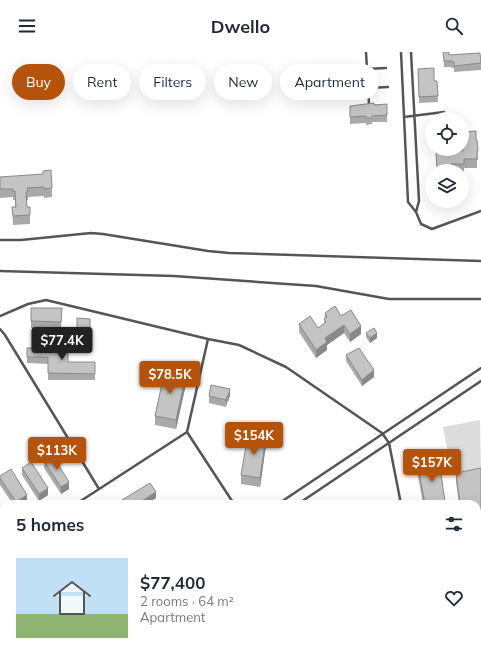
<!DOCTYPE html>
<html lang="en">
<head>
<meta charset="utf-8">
<style>
  :root { --surface:#fff; --page:#f6f6f7; --text:#1f2937; --muted:#747a83; --accent:#b45309 }
  body { margin:0; font-family:Mulish,sans-serif; background:var(--page); color:var(--text); height:100vh; display:flex; flex-direction:column; font-size:15px; white-space:nowrap }
  * { box-sizing:border-box; margin:0 }
  p { font-size:13px; color:var(--muted) }
  .icon { flex:none; width:22px; height:22px; fill:none; stroke:currentColor; stroke-width:2; stroke-linecap:round; stroke-linejoin:round }
  .map { position:relative; flex:1; overflow:hidden }
  .panel { position:absolute; left:0px; top:448px; width:481px; height:156px; display:flex; flex-direction:column; background:var(--surface); border-radius:12px 12px 0 0; box-shadow:0 4px 16px #0002 }
  .panel>* { flex:none }
  .top-card { position:absolute; left:12px; top:12px; width:457px; height:36px; display:flex; gap:8px }
  .fabs { position:absolute; left:425px; top:60px; display:grid; gap:8px }
  .fabs a { display:grid; place-items:center; width:44px; height:44px; border-radius:50%; background:var(--surface); box-shadow:0 4px 16px #0002; font-size:20px }
  .price { position:absolute; translate:-50% -34px; padding:0 9px; border-radius:4px; background:var(--accent); color:#fff; font-size:13px; line-height:26px; filter:drop-shadow(0 1px 2px #0008) }
  .price::after { content:''; position:absolute; left:50%; top:24px; width:12px; height:9px; margin-left:-6px; background:inherit; clip-path:polygon(0 0,100% 0,50% 100%) }
  .price.active { background:#222; color:#fff }
  ul { padding:0; list-style:none }
  li { display:flex; align-items:center; gap:12px; height:100px; padding:0 16px }
  li span { display:grid; place-items:center; flex:none; width:112px; height:80px; border-radius:0px; color:#555 }
  li>.icon { margin-inline-start:auto }
  span .icon { width:48px; height:48px; fill:#fffc; stroke-width:1 }
  li b { font-size:17px }
  h2 { display:flex; justify-content:space-between; align-items:center; height:48px; padding:0 16px; font-size:17px }
  .pill { padding:0 14px; border-radius:18px; background:var(--surface); box-shadow:0 4px 16px #0002; font-size:14px; line-height:36px }
  .pill.active { background:var(--accent); color:#fff }
  header { display:flex; justify-content:space-between; align-items:center; height:52px; padding:0 16px; background:var(--surface); font-size:18px; font-weight:700 }
  .map>svg:first-child { display:block }
  .green { fill:#dcdcdc }
  .lines { fill:none; stroke-linecap:round; stroke-linejoin:round }
  .lane { stroke:#555; stroke-width:2.5 }
  .wall { fill:#a9a9a9 }
  .shaded-wall { fill:#898989 }
  .building { fill:#c4c4c4; stroke:#898989 }
</style>
</head>
<body>
<header><svg class="icon" aria-label="menu" viewBox="0 0 24 24"><path d="M4 6h16M4 12h16M4 18h16"/></svg>Dwello<svg class="icon" aria-label="search" viewBox="0 0 24 24"><circle cx="10" cy="10" r="6"/><path d="M15 15l6 6"/></svg></header>
<div class="map">
<svg width="481" height="604" viewBox="0 0 481 604">
  <rect width="100%" height="100%" fill="#fff"/>
  <path class="green" d="M480 368 481 416 452 421 443 375Z
    M477 498H481V604H444V600H477Z"/>
  <g class="lines">
    <path class="lane" d="M366 0 369 52
      M401 0 408 150 416 160 421 172 432 177 481 159
      M411 0 419 149 416 160
      M346 18 386 16
      M349 37 388 35
      M404 65 444 60
      M0 188H21L91 181 103 182 208 199 229 201 481 209
      M0 219 174 224 316 234 389 247H481
      M0 264 28 252 46 248 208 287
      M0 277 5 283 99 437
      M187 380 208 287 239 293 286 315 382 381 389 391 401 452
      M76 452 187 380 234 452
      M278 452 481 316
      M298 452 481 329
      M0 494H4
      M64 600 66 604
      M422 600 423 604
      M87 604 89 600
      M288 604 290 600"/>
  </g>
  <path class="wall" d="M443 0 449 3 481 11V18L454 20V16H452V15H444Z
    M418 17 434 29H437L438 50 419 51Z
    M387 52V70H372V72L366 73V71L350 72V54Z
    M462 75V80L476 88H477L478 108H477V116H464V120L462 121V119H437L436 100 462 99Z
    M0 125 52 136V145L44 146V144L28 145V148H26L27 155 30 163V172L13 173 12 155H15V148H13V145L0 146Z
    M31 256H62L61 277 31 276Z
    M325 261 341 264 361 282 350 290 344 281 327 293V298L316 306 299 280V272L318 276 324 272Z
    M77 266 90 267V283L77 282Z
    M366 281 377 286 370 291 366 285Z
    M27 296 68 310H95V328H48V312L27 311Z
    M346 303 374 325 362 334 346 309Z
    M186 332 176 377 155 373V364Z
    M230 343 228 350H227L226 355 209 351V344Z
    M266 393 260 435 241 432V423Z
    M44 409 69 437 61 442 44 416Z
    M418 415 445 449V452H423L418 424Z
    M22 416 48 443 39 449 22 423Z
    M481 416V466L477 467V452H459L456 430V421Z
    M0 424 27 449 23 452H13L0 433Z"/>
  <path class="shaded-wall" d="M344 273V281L327 293V298L316 306V298L325 286Z
    M361 274V282L350 290V282Z
    M377 281V286L370 291V286Z
    M374 318V325L362 334V328Z
    M186 323V332L176 377V368Z
    M230 337V343L228 350V344Z
    M227 344V350L226 355V348Z
    M266 384V393L260 435V426Z
    M69 430V437L61 442V435Z
    M48 436V443L39 449V442Z
    M156 440V446L147 452H137Z
    M27 443V449L23 452H16V450Z"/>
  <path class="building" d="M443 0H449V3L480 1 481 11 454 14V10H452V9H444Z
    M434 16V29H437L438 44 419 45 418 17Z
    M374 51V53L387 52V63L372 64V66H366V64L350 65V54Z
    M462 75V80L476 79V88H477L478 99H477V107H464V112H451V118H437L436 100 463 99 462 87Z
    M51 118 52 136 44 137V135L27 136 28 139 26 140 27 155H30V163L13 164 12 155H16L15 139 13 140V137H0V125L43 122V119Z
    M335 254 341 264 351 258 361 274 350 282 344 273 325 286 327 290 316 298 299 272 310 264 318 276 326 270 324 267 327 265 325 261Z
    M31 256H62L61 270 31 269Z
    M77 266 90 267V278H77Z
    M374 276 377 281 370 286 366 281Z
    M63 288H68V310H95V322L48 321V305H27V296H63Z
    M359 296 374 318 362 328 346 303Z
    M165 318 186 323 176 368 155 364Z
    M211 333 230 337 228 344H227L226 348 209 344Z
    M248 382 266 384 260 426 241 423Z
    M53 404 69 430 61 435 44 409Z
    M31 410 48 436 39 442 22 416Z
    M439 410 445 449 425 452 418 415Z
    M481 416V457L477 458V452H460L456 421Z
    M11 417 27 443 16 450 0 426V424Z
    M150 431 156 440 137 452H124L122 448Z"/>
</svg>
<div class="fabs">
<a><svg class="icon" aria-label="locate" viewBox="0 0 24 24"><circle cx="12" cy="12" r="6"/><path d="M12 2v4M12 18v4M2 12h4M18 12h4"/></svg></a>
<a><svg class="icon" aria-label="layers" viewBox="0 0 24 24"><path d="M12 4l9 5-9 5-9-5zM3 14l9 5 9-5"/></svg></a>
</div>
<b class="price active" style="left:62px;top:309px">$77.4K</b>
<b class="price" style="left:170px;top:343px">$78.5K</b>
<b class="price" style="left:254px;top:404px">$154K</b>
<b class="price" style="left:57px;top:419px">$113K</b>
<b class="price" style="left:432px;top:431px">$157K</b>
<div class="top-card">
<a class="pill active">Buy</a>
<a class="pill">Rent</a>
<a class="pill">Filters</a>
<a class="pill">New</a>
<a class="pill">Apartment</a>
</div>
<section class="panel">
<h2>5 homes<svg class="icon" aria-label="filters" viewBox="0 0 24 24"><path d="M4 7h16M4 17h16"/><circle cx="9" cy="7" r="2"/><circle cx="15" cy="17" r="2"/></svg></h2>
<ul>
<li><span style="background:linear-gradient(#bfe0f5 70%,#8fb573 0)"><svg class="icon" aria-label="home" viewBox="0 0 24 24"><path d="M3 11l9-7 9 7M6 9v11h12V9"/></svg></span><div><b>$77,400</b><p>2 rooms · 64 m²</p><p>Apartment</p></div><svg class="icon" aria-label="heart" viewBox="0 0 24 24"><path d="M12 20l-8-8c-3-5 5-10 8-4 3-6 11-1 8 4z"/></svg></li>
</ul>
</section>
</div>
</body>
</html>
